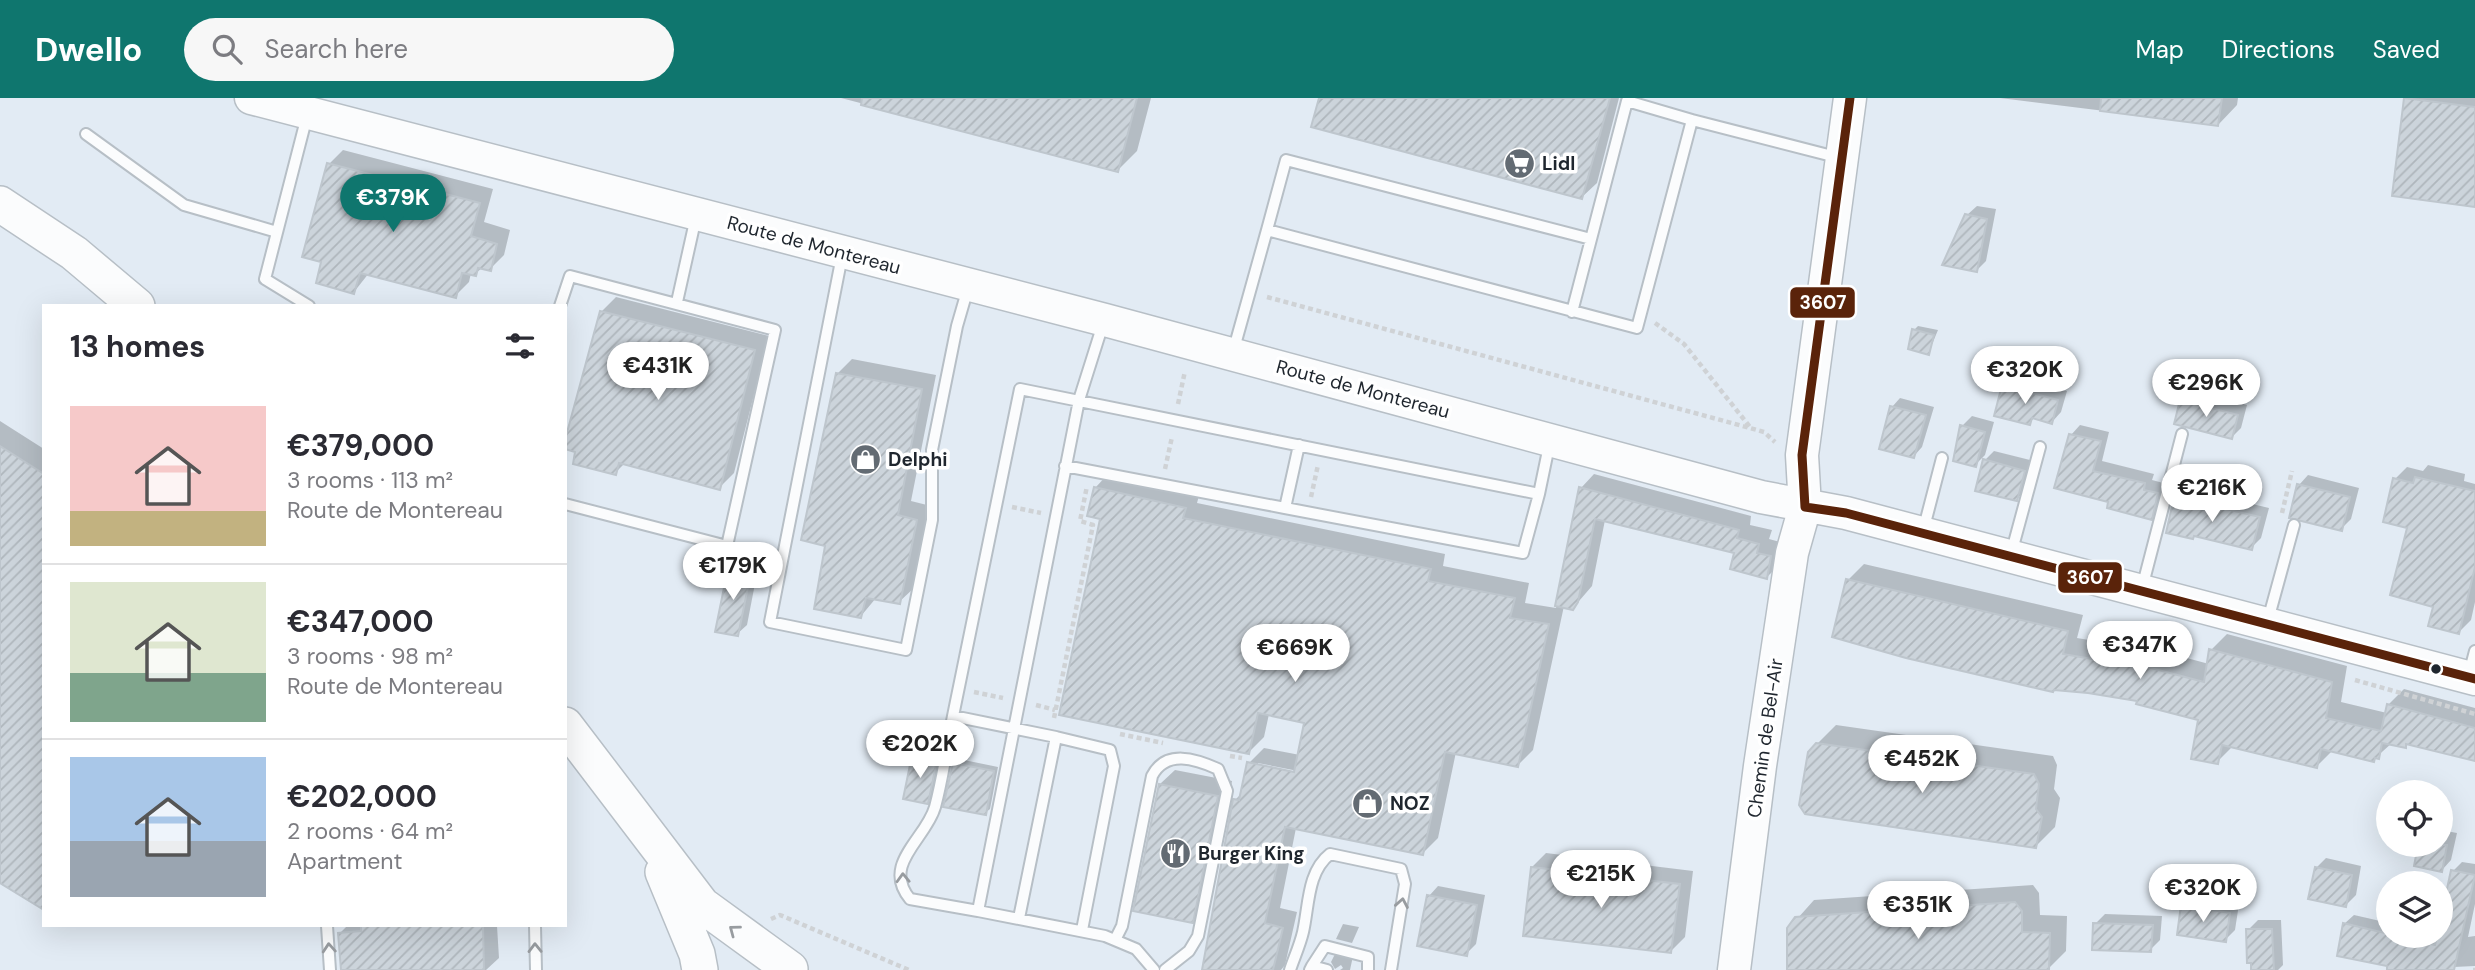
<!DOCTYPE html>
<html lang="en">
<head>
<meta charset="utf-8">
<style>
  :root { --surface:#fff; --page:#f7f7f7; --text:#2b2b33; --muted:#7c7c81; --line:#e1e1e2; --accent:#0f766e }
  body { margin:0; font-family:"DM Sans",sans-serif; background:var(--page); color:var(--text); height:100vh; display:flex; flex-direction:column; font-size:26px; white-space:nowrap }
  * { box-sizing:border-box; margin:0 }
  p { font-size:23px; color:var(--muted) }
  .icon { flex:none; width:38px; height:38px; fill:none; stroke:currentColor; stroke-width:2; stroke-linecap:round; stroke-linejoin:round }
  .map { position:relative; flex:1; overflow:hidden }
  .side { position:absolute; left:42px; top:206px; width:525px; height:623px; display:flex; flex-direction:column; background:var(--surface); border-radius:0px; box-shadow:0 7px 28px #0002 }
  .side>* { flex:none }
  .controls { position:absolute; left:2376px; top:682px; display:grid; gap:14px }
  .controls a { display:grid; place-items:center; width:77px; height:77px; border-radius:50%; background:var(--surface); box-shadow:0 7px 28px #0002; font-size:35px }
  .price { position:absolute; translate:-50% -60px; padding:0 16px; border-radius:24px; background:#fff; color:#222; font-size:23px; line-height:46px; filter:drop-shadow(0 2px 4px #0008) }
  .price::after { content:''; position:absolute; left:50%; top:42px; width:21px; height:16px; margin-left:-10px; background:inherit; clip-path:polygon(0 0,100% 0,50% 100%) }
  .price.on { background:var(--accent); color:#fff }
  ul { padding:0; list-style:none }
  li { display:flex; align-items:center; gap:21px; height:175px; padding:0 28px }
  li+li { border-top:2px solid var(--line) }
  li span { display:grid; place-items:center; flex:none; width:196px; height:140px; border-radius:0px; color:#555 }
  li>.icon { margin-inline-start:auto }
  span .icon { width:84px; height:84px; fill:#fffc; stroke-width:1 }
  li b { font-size:30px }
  h2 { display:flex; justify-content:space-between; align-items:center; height:84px; padding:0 28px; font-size:30px }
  header { display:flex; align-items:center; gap:42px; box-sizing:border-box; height:98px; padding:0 35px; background:var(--accent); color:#fff }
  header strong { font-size:33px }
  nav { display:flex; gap:38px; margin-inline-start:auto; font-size:24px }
  .search { width:490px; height:63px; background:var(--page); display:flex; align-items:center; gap:18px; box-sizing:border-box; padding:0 24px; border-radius:38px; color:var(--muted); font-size:26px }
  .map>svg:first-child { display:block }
  .shadow { fill:#0003; fill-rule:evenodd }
  .building { fill:url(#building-hatch); stroke:#bec6cd; stroke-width:2 }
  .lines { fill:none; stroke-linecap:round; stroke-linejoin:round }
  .lane-casing { stroke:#b7bfc6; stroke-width:14 }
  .secondary-casing { stroke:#b7bfc6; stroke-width:35 }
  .primary-casing { stroke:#b7bfc6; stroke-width:38 }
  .path { stroke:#cfd2d5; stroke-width:4.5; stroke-dasharray:5 3.5; stroke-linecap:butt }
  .lane { stroke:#fbfcfd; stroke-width:10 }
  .secondary { stroke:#fbfcfd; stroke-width:32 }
  .primary { stroke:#fbfcfd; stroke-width:35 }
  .bus-1-casing { stroke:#fff; stroke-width:14 }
  .bus-1 { stroke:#5a230a; stroke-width:9 }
  .oneway { stroke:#989ca0 }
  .bus-dot { fill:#1f262e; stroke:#fff; stroke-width:2.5 }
  .labels { text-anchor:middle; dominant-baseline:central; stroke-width:7; stroke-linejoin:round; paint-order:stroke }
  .poi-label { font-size:19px; font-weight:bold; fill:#1f262e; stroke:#fff; text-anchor:start }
  .street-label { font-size:19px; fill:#1f262e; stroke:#fff }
  .line-badge { stroke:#fff; stroke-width:2.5 }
  .badge-label { font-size:19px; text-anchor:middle; font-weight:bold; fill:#fff }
</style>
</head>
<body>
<header>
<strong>Dwello</strong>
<div class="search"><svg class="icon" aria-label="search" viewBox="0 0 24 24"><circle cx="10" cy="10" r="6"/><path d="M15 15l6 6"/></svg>Search here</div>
<nav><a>Map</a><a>Directions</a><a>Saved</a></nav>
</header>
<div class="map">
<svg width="2475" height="872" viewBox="0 0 2475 872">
  <defs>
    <pattern id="building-hatch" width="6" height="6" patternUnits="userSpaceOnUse" patternTransform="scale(1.75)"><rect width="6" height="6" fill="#ccd4db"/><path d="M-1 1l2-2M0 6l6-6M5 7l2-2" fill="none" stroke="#afb6bc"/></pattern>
  </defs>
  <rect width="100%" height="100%" fill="#e2ebf4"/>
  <path class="shadow" d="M841 0H1151L1137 53 1118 72Z
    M1321 0H1619L1597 85 1582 99Z
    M2000 0H2238L2237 7 2218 27Z
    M2406 0H2475V107L2394 97Z
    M343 52 493 91 484 124 510 132 504 157 490 171 483 169 475 176 471 175 469 184 455 198 369 175 354 194 324 163 329 66Z
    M1977 108 1996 111 1986 163 1976 173 1967 117Z
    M616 199 769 238 734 375 719 390 625 365 615 375 601 214Z
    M1918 228 1938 232 1928 256 1914 232Z
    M852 261 936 277 911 403 931 408 914 490 899 504 876 500 861 518 827 446 837 276Z
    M2013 278 2067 293 2061 314 2052 324 2035 319 2029 325 2003 288Z
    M2192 293 2247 307 2241 330 2232 339 2177 325 2182 303Z
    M1900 300 1934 309 1922 349 1914 358 1892 309Z
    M1972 318 1994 324 1985 357 1975 367 1955 361 1962 328Z
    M0 323 44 351V808L0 783Z
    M2080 327 2109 334 2102 363 2154 376 2152 382 2167 386 2161 410 2151 420 2110 403 2071 337Z
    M1994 353 2034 363 2026 391 2017 401 1985 362Z
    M2428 367 2465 376 2464 383 2475 386V504L2471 522 2459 534 2435 508 2395 381 2407 369 2423 373Z
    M1110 374 1200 394 1197 405 1445 456 1443 468 1529 485 1525 505 1556 510 1581 390 1594 376 1751 418 1750 427 1772 432 1769 441 1784 445 1780 466 1767 479 1736 454 1605 422 1592 488 1573 510 1564 508 1533 652 1518 667 1456 654 1438 740 1422 756 1296 730 1280 810 1297 814 1285 867 1281 872H1215L1204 870 1235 702 1243 694 1249 665 1264 650 1300 657 1306 624 1269 616 1264 639 1249 654 1102 420 1095 390ZM1258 665 1303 674 1302 677 1258 668Z
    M2308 377 2359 390 2351 421 2341 431 2299 387Z
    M2185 390 2269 410 2261 440 2251 450 2175 400Z
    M739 461 759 465 747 527 737 536 729 470Z
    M1864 466 2083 517 2077 540 2143 551 2146 549 2209 566 2211 552 2227 536 2347 568 2341 604 2387 615 2388 607 2404 591 2475 610V659L2408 645 2405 648 2392 645 2373 662 2333 652 2317 668 2233 648 2217 664 2200 621 2139 601 1848 482Z
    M1836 627 2053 658 2057 667 2054 691 2060 700 2055 729 2036 748 1817 646Z
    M918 653 941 658 932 700 927 704 913 658Z
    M959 661 998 669 990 711 985 715 954 666Z
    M1175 672 1232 683 1207 808 1192 823 1160 686Z
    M2441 732 2457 735 2451 762 2442 772Z
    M1546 755 1693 773 1685 839 1671 853 1532 769Z
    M2326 760 2361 768 2356 797 2346 807 2316 770Z
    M2462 764 2475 766V806L2468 839 2475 838V868L2389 872V867L2344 826 2354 817 2389 825V838H2441L2453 773Z
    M2033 787 2039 795 2040 817 2067 818 2066 853 2048 871 1788 872 1789 830 1814 802Z
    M1438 788 1485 797 1476 846 1466 856 1429 798Z
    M2193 799 2239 806 2235 832 2225 842 2183 808Z
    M2105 816 2162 818 2160 842 2150 852 2095 826Z
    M2258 822H2281L2283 867 2278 872H2253L2248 832Z
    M1343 826 1359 829 1352 845 1336 841Z
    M347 828H497L499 860 486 872H343L340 835Z
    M1336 854 1353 858 1350 872H1340L1343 870 1341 867 1335 871 1331 864Z"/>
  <path class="building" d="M862 0H1137L1118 74 861 7Z
    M1319 0H1610L1582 101 1311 29Z
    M2101 0H2222L2218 28 2100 13Z
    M2404 0 2475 9V109L2392 98Z
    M327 65 480 105 471 138 497 146 491 173 478 170 476 178 462 175 456 200 360 175 354 196 316 185 321 164 302 159Z
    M1965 116 1987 121 1977 174 1942 167Z
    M600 213 755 252 720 392 619 365 616 377 573 366 575 354 565 351V342Z
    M1912 231 1934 237 1929 257 1908 251Z
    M836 275 922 291 898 417 917 422 900 506 866 500 861 520 814 511 825 448 801 442Z
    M2002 287 2058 302 2052 326 2032 320 2030 327 1994 318Z
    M2180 302 2238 317 2232 341 2174 326Z
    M1890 308 1926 317 1914 360 1879 351Z
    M1960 327 1985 334 1976 369 1953 363Z
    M2069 336 2101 343 2093 373 2145 385 2144 392 2158 395 2152 422 2107 410 2108 404 2054 390Z
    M0 348 44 376V812L0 785Z
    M1983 361 2025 373 2017 403 1975 393Z
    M2415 379 2475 393V469L2459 536 2428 528 2433 509 2390 497 2407 430 2383 424 2393 380 2413 385Z
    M2297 386 2350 399 2342 433 2289 420Z
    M1094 389 1186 410 1183 420 1431 471 1428 483 1515 500 1510 520 1549 526 1518 669 1445 654 1423 757 1285 729 1265 825 1283 830 1273 872H1202L1233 701 1239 702 1247 664 1294 674 1304 625 1258 615 1249 656 1059 617 1100 421 1087 418Z
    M1579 389 1739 432 1737 440 1759 446 1757 455 1771 458 1767 481 1730 471 1734 455 1595 421 1578 504 1573 512 1555 508Z
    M2174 399 2260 419 2252 452 2194 438 2193 441 2166 435Z
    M728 470 751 474 738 538 715 534Z
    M1846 481 2068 533 2063 556 2127 567 2128 564 2204 584 2209 551 2332 584 2326 620 2381 633 2387 606 2475 630V663L2406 646V650L2382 645 2379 661 2375 660 2374 664 2321 651 2317 670 2222 647 2218 666 2191 661 2198 622 2136 606 2137 603 2088 595 2054 592 2053 594 1906 560 1832 539Z
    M1816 645 2034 676 2039 686 2036 711 2042 719 2036 750 1805 716 1799 707 1808 654Z
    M912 657 937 662 928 706 903 701Z
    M953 665 994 673 986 717 943 709Z
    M1159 686 1218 698 1193 825 1133 813Z
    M2418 747H2447L2442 774 2414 768Z
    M1531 769 1680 786 1671 855 1523 838Z
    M2315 769 2352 777 2346 809 2308 801Z
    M2451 772 2475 777 2454 872H2387V868L2337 858 2343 825 2435 847 2437 838H2441V819Z
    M1427 797 1477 807 1467 858 1417 848Z
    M2015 804 2022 813V834L2050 835 2049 872H1787V830L1795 819Z
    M2181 807 2230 815 2226 844 2177 837Z
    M2093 825 2153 827 2151 854 2092 852Z
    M361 828H483L484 872H341L338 835 361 833Z
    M2246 831H2272L2274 872H2251V865H2247Z"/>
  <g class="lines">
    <defs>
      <path id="lane" d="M307 18 265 181 309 208
        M86 36 184 107 277 134
        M1267 132 1286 62 1591 141
        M842 158 770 524 906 552 932 422V352L957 228 968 190
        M677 204 696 119
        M560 208 570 178 775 232 727 448 565 406
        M1572 214 1627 3 1692 22
        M1103 226 1079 302 978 813 1105 838 1136 851 1154 872
        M1233 254 1267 132 1637 230 1692 22 1840 60
        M1299 347 1285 410 1523 455 1539 396
        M1065 368 1285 410
        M1923 433 1942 360
        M2011 456 2040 349
        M2142 490 2182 336
        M2268 522 2294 427
        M2469 576 2475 553
        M953 618C947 648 943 680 935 709 926 741 881 766 910 801L978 813
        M1056 639 1110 652 1114 668 1082 832
        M1019 820 1056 639 953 618 1020 291 1539 396 1550 343
        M327 828 330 872
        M535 828 536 872
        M1115 842 1122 828 1152 678C1166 651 1196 661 1218 671L1227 693 1198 838 1189 853 1165 872
        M1312 868 1325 848 1368 859V872
        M1290 872C1294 860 1300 847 1303 834 1309 808 1307 774 1330 756L1401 771 1405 786 1391 872
        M1310 872 1312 868 1327 872"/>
      <path id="secondary" d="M251 0 1105 222 1761 399 1846 415 2475 581
        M1734 872 1760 668 1792 455 1805 409 1802 357 1850 0"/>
      <path id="primary" d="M0 106 74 155 137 208
        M565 627 702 807 790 871
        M663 774 697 856 700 872"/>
    </defs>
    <use href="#lane" class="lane-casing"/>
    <use href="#secondary" class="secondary-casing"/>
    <use href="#primary" class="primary-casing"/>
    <path class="path" d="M1267 199 1750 330 1764 334 1775 344
      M1655 225 1684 246 1750 329
      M1178 306 1185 273
      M1165 371 1172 339
      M1311 399 1318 367
      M1012 409 1041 415
      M2282 415 2292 373
      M2355 582 2475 616
      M974 594 1003 600
      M1036 607 1055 612
      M1054 620 1093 427 1080 423 1087 388
      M1120 636 1163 645
      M1230 658 1242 660
      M771 821 780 817 909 872
      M2473 872H2475"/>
    <use href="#lane" class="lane"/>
    <use href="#secondary" class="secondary"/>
    <use href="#primary" class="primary"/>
    <defs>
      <path id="bus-1" d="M1805 409 1846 415 2475 581
        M1805 409 1802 357 1850 0"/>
    </defs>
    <use href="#bus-1" class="bus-1-casing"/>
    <use href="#bus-1" class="bus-1"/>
  </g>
  <defs><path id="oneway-chevron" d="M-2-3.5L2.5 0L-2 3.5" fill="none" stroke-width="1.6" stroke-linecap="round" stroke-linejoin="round" transform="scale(1.75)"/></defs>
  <g class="oneway">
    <use href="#oneway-chevron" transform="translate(903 780) rotate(-92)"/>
    <use href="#oneway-chevron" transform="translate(1402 805) rotate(-80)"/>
    <use href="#oneway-chevron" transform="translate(734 832) rotate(-143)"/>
    <use href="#oneway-chevron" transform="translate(329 850) rotate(-94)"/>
    <use href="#oneway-chevron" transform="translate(535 850) rotate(-91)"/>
  </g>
  <defs>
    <symbol id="supermarket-disc" viewBox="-11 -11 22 22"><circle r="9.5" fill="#636b73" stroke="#fff"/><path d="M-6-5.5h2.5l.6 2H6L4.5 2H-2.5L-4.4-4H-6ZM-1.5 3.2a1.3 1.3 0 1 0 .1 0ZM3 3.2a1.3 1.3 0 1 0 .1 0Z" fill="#fff"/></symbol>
    <symbol id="shop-disc" viewBox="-11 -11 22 22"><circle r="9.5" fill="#636b73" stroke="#fff"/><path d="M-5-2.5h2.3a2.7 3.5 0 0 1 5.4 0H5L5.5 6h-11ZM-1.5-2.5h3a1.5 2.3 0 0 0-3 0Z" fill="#fff"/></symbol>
    <symbol id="restaurant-disc" viewBox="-11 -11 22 22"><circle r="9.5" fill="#636b73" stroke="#fff"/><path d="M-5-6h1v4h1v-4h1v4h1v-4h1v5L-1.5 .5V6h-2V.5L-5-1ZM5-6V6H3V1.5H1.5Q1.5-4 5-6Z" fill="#fff"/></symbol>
  </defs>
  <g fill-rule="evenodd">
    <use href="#supermarket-disc" x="1502" y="48" width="35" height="35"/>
    <use href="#shop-disc" x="848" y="344" width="35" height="35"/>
    <use href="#shop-disc" x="1350" y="688" width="35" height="35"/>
    <use href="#restaurant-disc" x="1158" y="738" width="35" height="35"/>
  </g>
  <circle class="bus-dot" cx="2436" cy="571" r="6"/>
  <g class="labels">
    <g class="poi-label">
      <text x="1542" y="65">Lidl</text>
      <text x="888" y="361">Delphi</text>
      <text x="1390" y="705">NOZ</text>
      <text x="1198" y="755">Burger King</text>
    </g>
    <g class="street-label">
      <text transform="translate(814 147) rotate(15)">Route de Montereau</text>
      <text transform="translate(1363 291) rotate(15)">Route de Montereau</text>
      <text transform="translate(1765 640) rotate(-82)">Chemin de Bel-Air</text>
    </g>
  </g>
  <g class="line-badge">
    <rect x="1789" y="188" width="67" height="33" rx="7" fill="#5a230a"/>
    <rect x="2057" y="463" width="66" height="33" rx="7" fill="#5a230a"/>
  </g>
  <g class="badge-label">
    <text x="1823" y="211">3607</text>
    <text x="2090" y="486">3607</text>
  </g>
</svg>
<div class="controls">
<a><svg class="icon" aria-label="locate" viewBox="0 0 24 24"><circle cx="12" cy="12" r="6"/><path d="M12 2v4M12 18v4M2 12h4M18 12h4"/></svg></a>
<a><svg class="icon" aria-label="layers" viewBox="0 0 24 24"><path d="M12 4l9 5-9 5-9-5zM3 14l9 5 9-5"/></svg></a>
</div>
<b class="price on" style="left:393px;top:136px">€379K</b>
<b class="price" style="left:658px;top:304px">€431K</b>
<b class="price" style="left:2025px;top:308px">€320K</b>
<b class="price" style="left:2206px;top:321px">€296K</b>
<b class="price" style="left:2212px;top:426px">€216K</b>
<b class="price" style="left:733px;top:504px">€179K</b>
<b class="price" style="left:2140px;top:583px">€347K</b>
<b class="price" style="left:1295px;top:586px">€669K</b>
<b class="price" style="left:920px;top:682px">€202K</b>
<b class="price" style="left:1922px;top:697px">€452K</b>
<b class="price" style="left:1601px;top:812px">€215K</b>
<b class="price" style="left:2203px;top:826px">€320K</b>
<b class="price" style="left:1918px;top:843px">€351K</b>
<section class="side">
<h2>13 homes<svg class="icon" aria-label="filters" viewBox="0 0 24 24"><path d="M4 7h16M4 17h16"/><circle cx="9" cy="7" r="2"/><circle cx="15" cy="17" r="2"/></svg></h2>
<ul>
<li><span style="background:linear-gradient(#f6c9c9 75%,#c2b280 0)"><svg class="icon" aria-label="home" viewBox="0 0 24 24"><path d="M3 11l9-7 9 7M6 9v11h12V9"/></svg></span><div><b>€379,000</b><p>3 rooms · 113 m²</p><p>Route de Montereau</p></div></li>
<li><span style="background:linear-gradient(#dfe7d0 65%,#7fa58c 0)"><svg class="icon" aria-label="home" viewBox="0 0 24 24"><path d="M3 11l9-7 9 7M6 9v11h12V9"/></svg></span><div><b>€347,000</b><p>3 rooms · 98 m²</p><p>Route de Montereau</p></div></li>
<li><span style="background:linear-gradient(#a9c7e8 60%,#9aa5b1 0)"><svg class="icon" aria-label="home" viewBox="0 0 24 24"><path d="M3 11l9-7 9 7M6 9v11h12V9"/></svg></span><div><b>€202,000</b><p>2 rooms · 64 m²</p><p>Apartment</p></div></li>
</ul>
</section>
</div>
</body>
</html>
